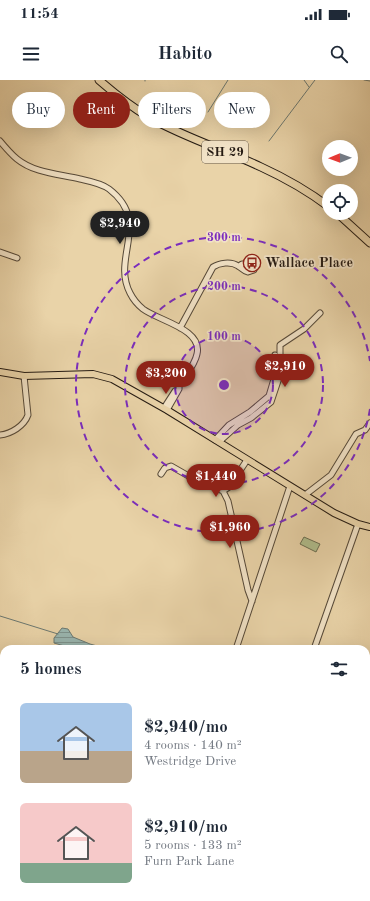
<!DOCTYPE html>
<html lang="en">
<head>
<meta charset="utf-8">
<style>
  :root { --surface:#fff; --page:#f6f6f7; --text:#1f2937; --muted:#747a83; --accent:#8f2418 }
  body { margin:0; font-family:"Old Standard TT",serif; background:var(--page); color:var(--text); height:100vh; display:flex; flex-direction:column; font-size:15px; white-space:nowrap }
  * { box-sizing:border-box; margin:0 }
  p { font-size:13px; color:var(--muted) }
  .icon { flex:none; width:22px; height:22px; fill:none; stroke:currentColor; stroke-width:2; stroke-linecap:round; stroke-linejoin:round }
  .map { position:relative; flex:1; overflow:hidden }
  .side { position:absolute; left:0px; top:565px; width:370px; height:256px; display:flex; flex-direction:column; background:var(--surface); border-radius:12px 12px 0 0; box-shadow:0 4px 16px #0002 }
  .side>* { flex:none }
  .guide { position:absolute; left:12px; top:12px; width:346px; height:36px; display:flex; gap:8px }
  .needle { width:26px; rotate:269deg }
  .fabs { position:absolute; left:322px; top:60px; display:grid; gap:8px }
  .fabs a { display:grid; place-items:center; width:36px; height:36px; border-radius:50%; background:var(--surface); box-shadow:0 4px 16px #0002; font-size:20px }
  .price { position:absolute; translate:-50% -34px; padding:0 9px; border-radius:14px; background:var(--accent); color:#fff; font-size:13px; line-height:26px; filter:drop-shadow(0 1px 2px #0008) }
  .price::after { content:''; position:absolute; left:50%; top:24px; width:12px; height:9px; margin-left:-6px; background:inherit; clip-path:polygon(0 0,100% 0,50% 100%) }
  .price.current { background:#222; color:#fff }
  ul { padding:0; list-style:none }
  li { display:flex; align-items:center; gap:12px; height:100px; padding:0 20px }
  li span { display:grid; place-items:center; flex:none; width:112px; height:80px; border-radius:6px; color:#555 }
  li>.icon { margin-inline-start:auto }
  span .icon { width:48px; height:48px; fill:#fffc; stroke-width:1 }
  li b { font-size:17px }
  h2 { display:flex; justify-content:space-between; align-items:center; height:48px; padding:0 20px; font-size:17px }
  .chip { padding:0 14px; border-radius:18px; background:var(--surface); box-shadow:0 4px 16px #0002; font-size:14px; line-height:36px }
  .chip.current { background:var(--accent); color:#fff }
  .status { display:flex; justify-content:space-between; align-items:center; height:28px; padding:0 20px; background:var(--surface); direction:ltr }
  .status svg { height:11px; fill:currentColor }
  header { display:flex; justify-content:space-between; align-items:center; height:52px; padding:0 20px; background:var(--surface); font-size:18px; font-weight:700 }
  .map>svg:first-child { display:block }
  .grass { fill:url(#grass-dots); stroke:#6a6c50 }
  .park { fill:#b0be8d; stroke:#6a6c50 }
  .water { fill:url(#water-rules); stroke:#6b7871 }
  .lines { fill:none; stroke-linecap:round; stroke-linejoin:round }
  .stream { stroke:#6b7871; stroke-width:1 }
  .minor-casing { stroke:#564938; stroke-width:7 }
  .major-casing { stroke:#251b13; stroke-width:8 }
  .highway-casing { stroke:#251b13; stroke-width:9 }
  .minor { stroke:#f1e2c6; stroke-width:5 }
  .major { stroke:#e9d3a8; stroke-width:6 }
  .highway { stroke:#e9d3a8; stroke-width:7 }
  .ring { fill:none; stroke:#7b2cbf; stroke-width:2; stroke-dasharray:7 5 }
  .labels { text-anchor:middle; dominant-baseline:central; stroke-width:3.5; stroke-linejoin:round; paint-order:stroke }
  .shield { fill:#f1e2c6; stroke:#625749; stroke-width:1 }
  .shield-label { font-size:13px; font-weight:bold; fill:#251b13 }
  .poi-label { font-size:14px; font-weight:bold; fill:#251b13; stroke:#f1e2c6; text-anchor:start }
  .centre { fill:#7b2cbf; stroke:#f1e2c6; stroke-width:2 }
  .ring-label { font-size:12px; text-anchor:middle; font-weight:bold; fill:#7b2cbf; stroke:#f1e2c6; stroke-width:3.5; stroke-linejoin:round; paint-order:stroke }
</style>
</head>
<body>
<div class="status"><b>11:54</b><svg viewBox="0 0 49 12"><path d="M0 12V9h3v3zM5 12V6h3v6zM10 12V3h3v9zM15 12V0h3v12zM26 1h20v11H26zM47 4h2v5h-2z"/></svg></div>
<header><svg class="icon" aria-label="menu" viewBox="0 0 24 24"><path d="M4 6h16M4 12h16M4 18h16"/></svg>Habito<svg class="icon" aria-label="search" viewBox="0 0 24 24"><circle cx="10" cy="10" r="6"/><path d="M15 15l6 6"/></svg></header>
<div class="map">
<svg width="370" height="821" viewBox="0 0 370 821">
  <defs>
    <pattern id="grass-dots" width="8" height="8" patternUnits="userSpaceOnUse"><rect width="8" height="8" fill="#b0be8d"/><path d="M2 2h.1M6 6h.1" fill="none" stroke="#97a379" stroke-width="1.8" stroke-linecap="round"/></pattern>
    <pattern id="water-rules" width="6" height="5" patternUnits="userSpaceOnUse"><rect width="6" height="5" fill="#99b6b0"/><path d="M0 2.5h6" fill="none" stroke="#7d938e"/></pattern>
  </defs>
  <rect width="100%" height="100%" fill="#e9d3a8"/>
  <filter id="stains"><feTurbulence type="fractalNoise" baseFrequency=".005" numOctaves="4"/><feColorMatrix values="0 0 0 0 .2 0 0 0 0 .09 0 0 0 0 .02 0 0 0 .5 -.17"/></filter>
  <radialGradient id="worn" r=".72"><stop offset=".6" stop-color="#630" stop-opacity="0"/><stop offset="1" stop-color="#630" stop-opacity=".3"/></radialGradient>
  <path class="grass" d="M156 817H183V819L181 821H154Z
    M215 817H263L270 818 272 821H223Z"/>
  <path class="park" d="M304 457 320 464 316 472 300 464Z"/>
  <path class="water" d="M62 548 68 549 73 557 90 564 108 569H75L54 563V558Z"/>
  <g class="lines">
    <path class="stream" d="M304 0 309 7
      M364 0 370 1
      M145 1V0
      M208 32 228 0
      M269 61 315 0
      M0 536 58 554"/>
    <defs>
      <path id="minor" d="M0 61C5 67 11 74 17 79 34 93 59 94 80 99 89 101 101 103 109 109 152 142 111 177 130 213 133 219 138 225 143 229 159 241 203 249 197 274 195 285 185 296 179 306V309L167 330
        M0 172 17 178
        M180 248 213 187C219 183 231 181 238 186 242 188 243 191 248 192L254 190V186L252 184H242L239 186
        M164 328 175 311
        M0 355C11 354 24 346 28 335L24 296
        M215 360 229 345 250 332 269 316 277 289 275 275
        M219 362 238 345 251 338 271 322 282 289 280 274V265L304 249 320 233
        M161 394 165 388 171 386 192 398 223 411 229 407 247 380
        M223 411 228 421 248 510 252 521
        M305 415 331 395 356 354 365 350 370 343
        M236 569 290 406
        M314 569 358 444
        M366 726 370 727"/>
      <path id="major" d="M0 292 24 296 93 294 112 299 167 330 334 433 358 444 370 447"/>
      <path id="highway" d="M99 0C115 14 132 27 150 38 186 58 225 70 261 87 285 98 308 111 329 127
        M337 133 370 163"/>
    </defs>
    <use href="#minor" class="minor-casing"/>
    <use href="#major" class="major-casing"/>
    <use href="#highway" class="highway-casing"/>
    <use href="#minor" class="minor"/>
    <use href="#major" class="major"/>
    <use href="#highway" class="highway"/>
  </g>
  <circle cx="224" cy="305" r="49" fill="#7b2cbf" fill-opacity=".12"/>
  <g class="ring">
    <circle cx="224" cy="305" r="49"/>
    <circle cx="224" cy="305" r="99"/>
    <path d="M370 329A148 148 0 1 1 370 281"/>
  </g>
  <defs>
    <symbol id="bus-ring" viewBox="-11 -11 22 22"><circle r="9.5" fill="#f1e2c6" stroke="#8f2418" stroke-width="1.5"/><path d="M-5-6H5V4H4V6H2V4H-2V6H-4V4H-5ZM-3.5-4V0h7V-4ZM-3.5 1.2v1.5H-2V1.2ZM2 1.2v1.5H3.5V1.2Z" fill="#8f2418"/></symbol>
  </defs>
  <g fill-rule="evenodd">
    <use href="#bus-ring" x="242" y="173" width="20" height="20"/>
  </g>
  <g class="labels">
    <rect class="shield" x="202" y="61" width="46" height="22" rx="3"/>
    <g class="shield-label">
      <text x="225" y="72">SH 29</text>
    </g>
    <g class="poi-label">
      <text x="265" y="183">Wallace Place</text>
    </g>
  </g>
  <circle cx="224" cy="305" r="6" class="centre"/>
  <g class="ring-label">
    <text x="224" y="161">300 m</text>
    <text x="224" y="210">200 m</text>
    <text x="224" y="260">100 m</text>
  </g>
  <rect width="100%" height="100%" filter="url(#stains)"/>
  <rect width="100%" height="100%" fill="url(#worn)"/>
</svg>
<div class="fabs">
<a><svg class="needle" viewBox="-14 -14 28 28"><path d="M0-13l5 13h-10z" fill="#e53935"/><path d="M0 13l5-13h-10z" fill="#747a83"/></svg></a>
<a><svg class="icon" aria-label="locate" viewBox="0 0 24 24"><circle cx="12" cy="12" r="6"/><path d="M12 2v4M12 18v4M2 12h4M18 12h4"/></svg></a>
</div>
<b class="price current" style="left:120px;top:165px">$2,940</b>
<b class="price" style="left:285px;top:308px">$2,910</b>
<b class="price" style="left:166px;top:315px">$3,200</b>
<b class="price" style="left:216px;top:418px">$1,440</b>
<b class="price" style="left:230px;top:469px">$1,960</b>
<div class="guide">
<a class="chip">Buy</a>
<a class="chip current">Rent</a>
<a class="chip">Filters</a>
<a class="chip">New</a>
</div>
<section class="side">
<h2>5 homes<svg class="icon" aria-label="filters" viewBox="0 0 24 24"><path d="M4 7h16M4 17h16"/><circle cx="9" cy="7" r="2"/><circle cx="15" cy="17" r="2"/></svg></h2>
<ul>
<li><span style="background:linear-gradient(#a9c7e8 60%,#b9a48a 0)"><svg class="icon" aria-label="home" viewBox="0 0 24 24"><path d="M3 11l9-7 9 7M6 9v11h12V9"/></svg></span><div><b>$2,940/mo</b><p>4 rooms · 140 m²</p><p>Westridge Drive</p></div></li>
<li><span style="background:linear-gradient(#f6c9c9 75%,#7fa58c 0)"><svg class="icon" aria-label="home" viewBox="0 0 24 24"><path d="M3 11l9-7 9 7M6 9v11h12V9"/></svg></span><div><b>$2,910/mo</b><p>5 rooms · 133 m²</p><p>Furn Park Lane</p></div></li>
</ul>
</section>
</div>
</body>
</html>
